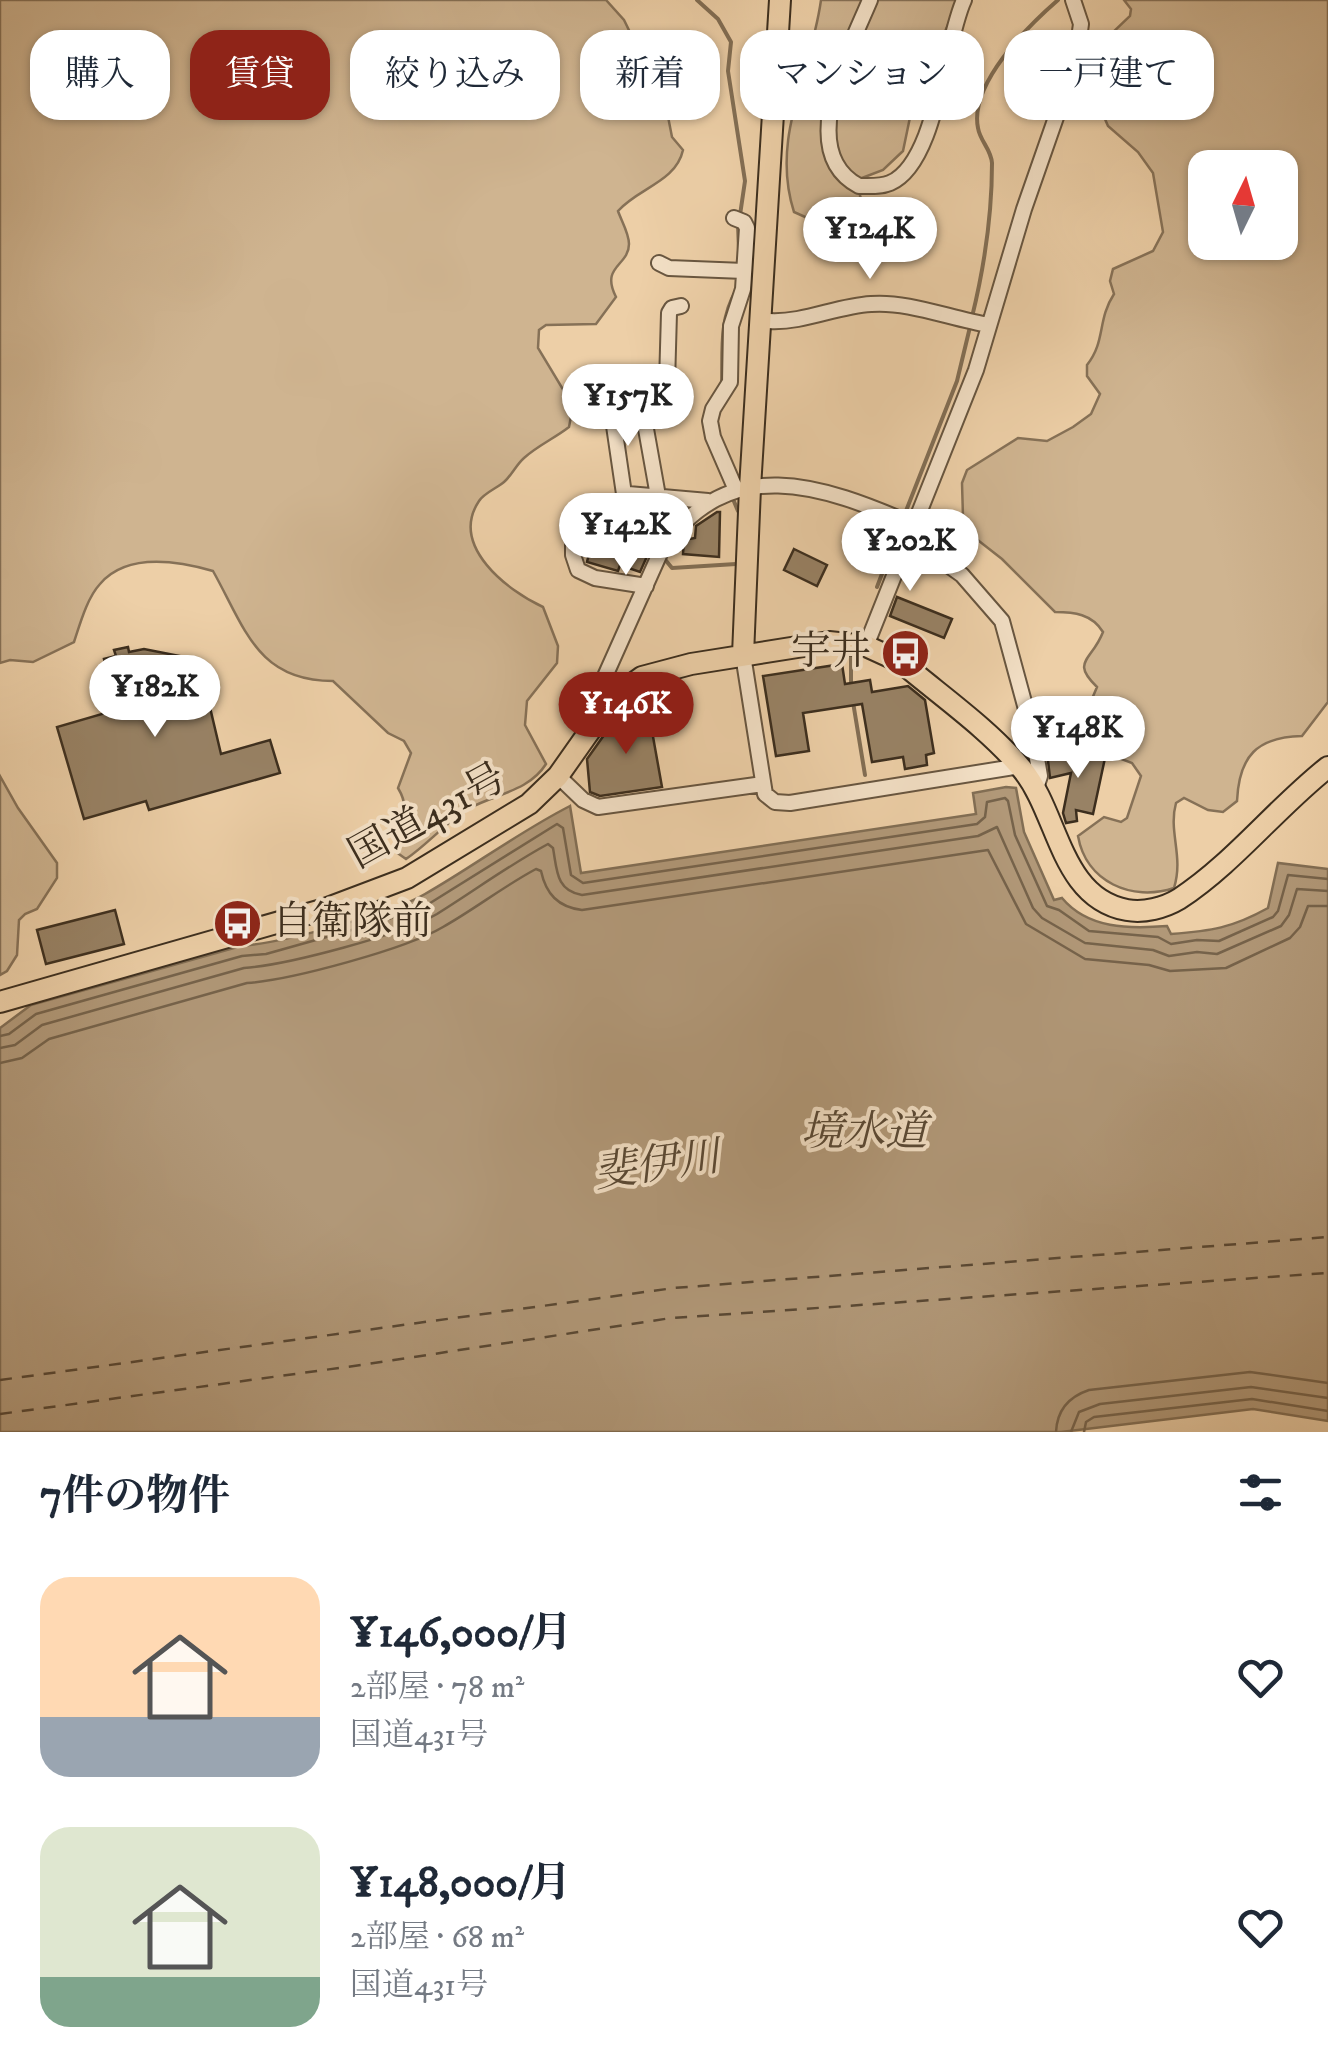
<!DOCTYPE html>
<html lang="ja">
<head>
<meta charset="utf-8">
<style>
  :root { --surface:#fff; --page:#f2f2f3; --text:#1f2937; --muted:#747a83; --accent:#8f2418 }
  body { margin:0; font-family:"IM FELL DW Pica","Noto Serif JP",serif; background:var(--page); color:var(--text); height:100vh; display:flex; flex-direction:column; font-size:38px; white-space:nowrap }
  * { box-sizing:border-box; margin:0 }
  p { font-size:32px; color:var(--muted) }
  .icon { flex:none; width:55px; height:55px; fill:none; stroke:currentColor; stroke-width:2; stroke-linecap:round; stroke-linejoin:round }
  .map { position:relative; height:1432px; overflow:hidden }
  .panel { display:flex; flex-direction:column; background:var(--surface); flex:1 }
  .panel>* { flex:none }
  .guide { position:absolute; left:30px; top:30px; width:1270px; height:90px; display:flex; gap:20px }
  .needle { width:65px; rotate:5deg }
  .fabs { position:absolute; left:1188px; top:150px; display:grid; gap:20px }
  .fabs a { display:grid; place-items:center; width:110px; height:110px; border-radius:20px; background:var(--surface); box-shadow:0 2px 8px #0004; font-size:50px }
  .price { position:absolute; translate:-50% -85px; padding:0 22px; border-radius:35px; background:#fff; color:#222; font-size:32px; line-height:65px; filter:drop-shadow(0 2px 5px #0008) }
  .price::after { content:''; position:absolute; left:50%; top:60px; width:30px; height:22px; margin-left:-15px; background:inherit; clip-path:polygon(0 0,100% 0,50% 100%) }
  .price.active { background:var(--accent); color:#fff }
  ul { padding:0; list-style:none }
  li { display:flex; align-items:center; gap:30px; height:250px; padding:0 40px }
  li span { display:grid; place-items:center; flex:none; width:280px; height:200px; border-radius:30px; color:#555 }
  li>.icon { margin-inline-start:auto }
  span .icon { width:120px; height:120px; fill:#fffc; stroke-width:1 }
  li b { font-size:42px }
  h2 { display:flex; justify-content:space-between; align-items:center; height:120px; padding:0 40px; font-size:42px }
  .pill { padding:0 35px; border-radius:30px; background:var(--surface); box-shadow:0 2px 8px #0004; font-size:35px; line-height:90px }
  .pill.active { background:var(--accent); color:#fff }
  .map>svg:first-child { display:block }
  .green { fill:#cfb490; stroke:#867157; stroke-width:2.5; fill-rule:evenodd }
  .water { fill:#b19878; stroke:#826e54; stroke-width:2.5 }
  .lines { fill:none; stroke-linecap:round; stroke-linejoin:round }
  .shore { stroke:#76634b; stroke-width:2.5 }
  .stream { stroke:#826e54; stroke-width:4 }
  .ferry { stroke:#594834; stroke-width:2.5; stroke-dasharray:12 10; stroke-linecap:butt }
  .building { fill:#988265; stroke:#3c2e1e; stroke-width:2.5 }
  .minor-casing { stroke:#685640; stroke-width:18 }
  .highway-casing { stroke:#3c2e1e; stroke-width:24 }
  .minor { stroke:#f3e0c6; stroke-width:14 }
  .highway { stroke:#edcfa7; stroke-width:20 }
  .labels { text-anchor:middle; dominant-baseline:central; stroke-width:8; stroke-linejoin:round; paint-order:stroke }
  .poi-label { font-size:40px; fill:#3c2e1e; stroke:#f3e0c6; text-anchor:end }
  .street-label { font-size:40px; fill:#3c2e1e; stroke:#f3e0c6 }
  .water-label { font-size:42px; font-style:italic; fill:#594834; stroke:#f3e0c6 }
</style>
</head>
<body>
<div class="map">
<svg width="1328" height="1432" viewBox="0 0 1328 1432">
  <rect width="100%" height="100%" fill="#edcfa7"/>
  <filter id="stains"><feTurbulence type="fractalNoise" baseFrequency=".002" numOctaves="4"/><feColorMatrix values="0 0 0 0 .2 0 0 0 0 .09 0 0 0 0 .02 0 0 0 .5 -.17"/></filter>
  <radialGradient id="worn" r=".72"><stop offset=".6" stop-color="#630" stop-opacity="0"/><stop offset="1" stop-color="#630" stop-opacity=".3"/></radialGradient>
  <path class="green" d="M0 0H606L624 20 643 59 662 86 672 137 683 150C676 182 638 188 618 211 621 220 629 233 629 244 629 266 600 266 616 297L596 324 546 325 539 330 538 348 573 406 569 427C555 438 537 446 524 458 516 465 512 475 504 482 497 488 484 493 479 501 449 546 508 591 543 607L558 646 557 663 527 701 525 725 546 764C529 791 496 794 470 808 446 822 428 844 406 859L396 852C389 823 416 818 398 788L411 753 404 741 388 733 333 681C257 681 245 628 213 571 178 561 127 552 100 584 87 598 80 624 74 642L33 662 10 660 0 663Z
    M821 0H959L913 103 903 151 883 170 862 178 860 196 871 216 858 228 843 234 794 212C770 137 811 74 821 0Z
    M1124 0H1328V702L1302 736C1257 737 1239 756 1237 801L1223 812 1208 810 1184 798 1176 803C1168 832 1184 856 1174 888 1132 902 1086 882 1078 836L1104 817 1121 822 1127 818 1141 776 1132 763 1108 754 1103 717 1092 712 1089 706 1097 687C1070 661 1092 661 1103 632 1092 614 1074 612 1055 612L1002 559 970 534 963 517 962 483 967 470 1018 438 1047 441 1073 427 1091 414 1100 394 1087 376V365C1106 341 1097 320 1114 294L1110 281 1113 269 1153 251 1163 232 1153 173 1138 152 1108 126 1085 73 1088 56 1130 16 1131 9ZM1205 168H1280V242H1205Z
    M0 776 18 808 57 863V878L37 909 25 914 19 920 17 955 7 971 0 975Z"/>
  <path class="water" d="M1006 787 1016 788 1024 832 1054 900 1062 898C1088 929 1129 929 1167 926L1171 934C1211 931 1232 928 1268 908L1278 863 1328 869V1421L1253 1409 1061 1432H0V1028L31 1005 241 946C281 943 391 914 425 894 474 866 519 832 570 806L581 873 976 814 973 793Z"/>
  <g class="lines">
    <path class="shore" d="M0 1036 9 1034 36 1014 242 956 266 954 380 922 427 905 557 824 563 828 571 875 583 883 977 824 985 817 987 802 1005 798 1008 801 1015 835 1047 906 1059 910 1089 931 1158 937 1171 944 1197 940 1219 941 1273 917 1278 911 1288 875 1328 879
      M0 1048 15 1045 42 1025 244 968C287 965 401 935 437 914 474 891 509 865 548 844L553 848C557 870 556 891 582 895L978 836 997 827 1033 908 1042 918 1085 943 1153 950 1169 956 1197 952 1217 954 1281 926 1289 915 1297 889 1328 891
      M0 1063 22 1058 49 1039 247 983C291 980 406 949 443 927 475 909 504 886 536 869L541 871C546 894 558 907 582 910L988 850 1026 924 1085 959 1149 965 1170 971 1226 968 1290 938 1300 927 1308 906H1328
      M1056 1432C1057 1410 1068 1397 1089 1390L1250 1372 1328 1383
      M1071 1432 1079 1412 1100 1404 1251 1387 1328 1398
      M1084 1432 1086 1422 1094 1417 1252 1399 1328 1411"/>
    <path class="stream" d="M697 0 718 19 731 42 728 71 745 181 740 215
      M738 225 739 250
      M972 317C984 268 992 214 992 163 991 149 980 141 978 128 969 84 1028 26 1058 0
      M722 384C723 351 719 320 736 291
      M627 499 632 535 657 551
      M733 499 738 511
      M904 516 957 381 970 327
      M663 557 672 568 736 564
      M877 587 901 524
      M851 688V653
      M853 702 865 775"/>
    <path class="ferry" d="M0 1380 674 1288 1328 1237
      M0 1414 361 1365 671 1318 1328 1273"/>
  </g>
  <path class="building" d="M717 512H720L719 557 683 554 684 540 695 538 696 526Z
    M596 527 630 539 627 547 648 554 640 572 620 565 618 571 587 562Z
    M794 549 827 565 817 586 784 570Z
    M897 597 952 619 944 638 890 616Z
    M128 647 129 652 144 649 195 659 203 701 208 699 221 754 270 740 280 773 149 810 146 801 84 819 57 727 116 710 104 659 116 656 114 650Z
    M842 664 845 684 870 680 872 692 908 686 925 700 934 753 926 755 927 765 905 769 903 757 872 762 862 704 803 713 809 751 776 756 763 676Z
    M647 703 662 787 600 796 590 792 587 759 607 731 627 727 624 707Z
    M1047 752 1105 758 1093 814 1076 810 1077 821 1066 823 1063 813 1071 773 1050 778Z
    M115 910 124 944 46 964 37 930Z"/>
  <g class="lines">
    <defs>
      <path id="minor" d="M870 0C850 48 794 152 859 186 870 186 881 187 890 183 937 163 944 43 964 0
        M734 218 744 222 747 228 743 289 731 326 730 382 713 409 710 421 713 437 736 490
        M659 263 669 268 744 271
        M769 321C804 323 836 306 871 304 909 301 951 319 989 325
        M641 401 658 496
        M643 411 667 383 669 313 672 308 681 306
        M624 494 613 419 626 406 641 400
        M628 494 708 501
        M573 527V555L578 570 595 578 646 586
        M909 537 962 575 1002 621 1033 735 1040 776 1036 788
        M866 646 976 370 1024 209 1076 60 1081 24 1073 0
        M743 655 765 794 775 802 790 803 1020 766
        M613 698 602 683 661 551C728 451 822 485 914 525
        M558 776 583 800 598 807 763 784"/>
      <path id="highway" d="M743 655 750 488 780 0
        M0 1002 325 909 407 878 529 804 558 776 613 698 642 677 691 664 829 642 866 646 901 662C941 696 989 729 1022 769 1059 814 1060 898 1127 910 1144 913 1164 908 1179 899 1234 863 1276 808 1328 767"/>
    </defs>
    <use href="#minor" class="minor-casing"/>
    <use href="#highway" class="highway-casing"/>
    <use href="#minor" class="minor"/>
    <use href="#highway" class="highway"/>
  </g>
  <defs>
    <symbol id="bus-disc" viewBox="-11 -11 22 22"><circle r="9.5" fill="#8f2418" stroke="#f3e0c6"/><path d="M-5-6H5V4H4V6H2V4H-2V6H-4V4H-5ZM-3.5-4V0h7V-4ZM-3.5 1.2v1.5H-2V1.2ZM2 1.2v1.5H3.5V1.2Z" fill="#fff"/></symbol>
  </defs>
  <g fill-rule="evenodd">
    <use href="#bus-disc" x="878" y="626" width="55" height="55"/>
    <use href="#bus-disc" x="210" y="896" width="55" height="55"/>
  </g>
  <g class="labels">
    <g class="poi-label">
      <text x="871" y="653">宇井</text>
      <text x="272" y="923" text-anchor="start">自衛隊前</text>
    </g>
    <g class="street-label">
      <text transform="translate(428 817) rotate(-29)">国道431号</text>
    </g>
    <g class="water-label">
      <text x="864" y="1133">境水道</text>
      <text transform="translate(657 1166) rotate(-8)">斐伊川</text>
    </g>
  </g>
  <rect width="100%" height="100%" filter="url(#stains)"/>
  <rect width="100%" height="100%" fill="url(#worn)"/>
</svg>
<div class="fabs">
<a><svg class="needle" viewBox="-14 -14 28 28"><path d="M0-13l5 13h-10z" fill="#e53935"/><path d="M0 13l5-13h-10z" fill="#747a83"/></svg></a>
</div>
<b class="price" style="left:870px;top:282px">¥124K</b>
<b class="price" style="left:628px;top:449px">¥157K</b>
<b class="price" style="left:626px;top:578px">¥142K</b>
<b class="price" style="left:910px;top:594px">¥202K</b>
<b class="price" style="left:155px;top:740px">¥182K</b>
<b class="price active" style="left:626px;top:757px">¥146K</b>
<b class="price" style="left:1078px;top:781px">¥148K</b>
<div class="guide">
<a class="pill">購入</a>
<a class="pill active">賃貸</a>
<a class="pill">絞り込み</a>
<a class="pill">新着</a>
<a class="pill">マンション</a>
<a class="pill">一戸建て</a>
</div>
</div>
<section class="panel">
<h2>7件の物件<svg class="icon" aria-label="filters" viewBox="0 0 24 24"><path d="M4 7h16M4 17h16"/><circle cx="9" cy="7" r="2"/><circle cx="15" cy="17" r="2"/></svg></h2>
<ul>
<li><span style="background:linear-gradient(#ffd9b3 70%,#9aa5b1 0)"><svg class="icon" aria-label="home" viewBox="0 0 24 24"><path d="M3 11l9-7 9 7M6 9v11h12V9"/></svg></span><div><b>¥146,000/月</b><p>2部屋 · 78 m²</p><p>国道431号</p></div><svg class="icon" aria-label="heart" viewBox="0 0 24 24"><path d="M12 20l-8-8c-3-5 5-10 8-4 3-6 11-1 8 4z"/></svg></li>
<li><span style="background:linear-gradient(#dfe7d0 75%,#7fa58c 0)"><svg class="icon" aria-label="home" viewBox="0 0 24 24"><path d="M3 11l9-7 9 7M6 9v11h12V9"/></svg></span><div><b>¥148,000/月</b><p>2部屋 · 68 m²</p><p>国道431号</p></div><svg class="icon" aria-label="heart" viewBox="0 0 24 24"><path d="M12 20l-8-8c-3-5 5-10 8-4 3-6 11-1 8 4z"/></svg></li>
</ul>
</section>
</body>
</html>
